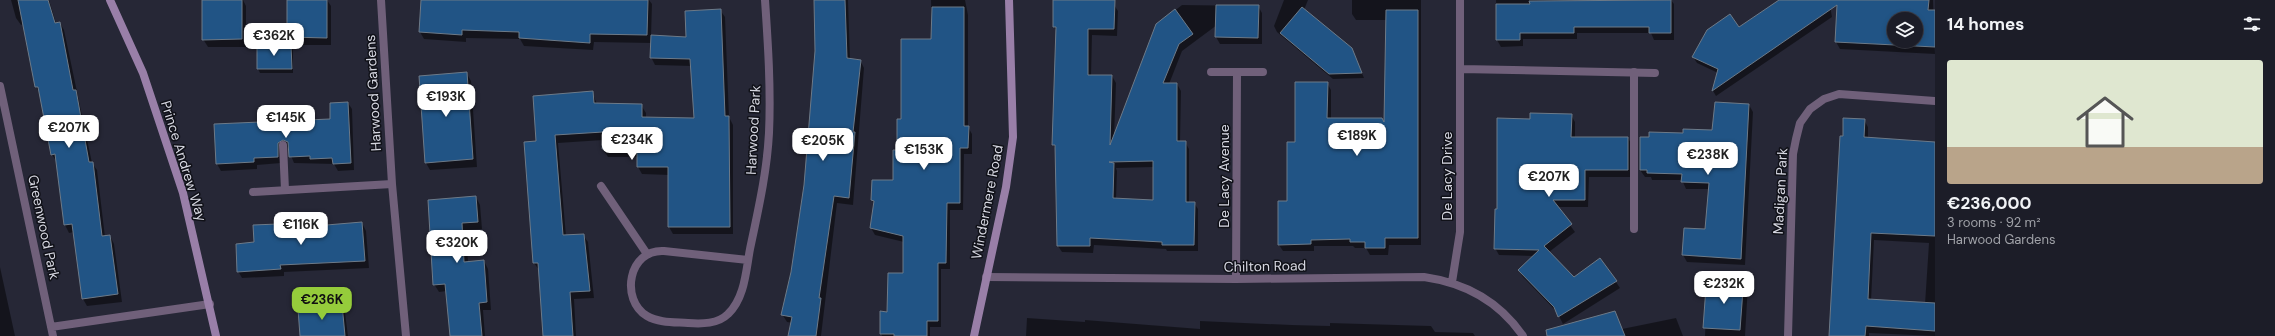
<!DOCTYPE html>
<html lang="en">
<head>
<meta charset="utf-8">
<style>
  :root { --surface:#1c1d28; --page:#292a34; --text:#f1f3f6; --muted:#a0a2a8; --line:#3a3b45; --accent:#95cc3b }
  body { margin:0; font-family:"DM Sans",sans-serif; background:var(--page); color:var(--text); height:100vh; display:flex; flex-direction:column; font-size:15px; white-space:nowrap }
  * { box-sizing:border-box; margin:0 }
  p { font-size:13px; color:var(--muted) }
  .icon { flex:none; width:22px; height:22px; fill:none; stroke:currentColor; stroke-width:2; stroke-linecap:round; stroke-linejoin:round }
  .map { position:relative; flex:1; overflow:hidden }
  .panel { display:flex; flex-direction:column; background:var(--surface); width:340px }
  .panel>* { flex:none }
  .buttons { position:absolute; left:1887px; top:12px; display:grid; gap:8px }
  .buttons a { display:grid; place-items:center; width:36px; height:36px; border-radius:50%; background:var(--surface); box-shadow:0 2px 6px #0003,0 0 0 1px var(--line); font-size:20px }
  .price { position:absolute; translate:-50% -34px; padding:0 9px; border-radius:8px; background:#fff; color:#222; font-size:13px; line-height:26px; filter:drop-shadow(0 1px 2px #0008) }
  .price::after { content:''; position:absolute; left:50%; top:24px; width:12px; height:9px; margin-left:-6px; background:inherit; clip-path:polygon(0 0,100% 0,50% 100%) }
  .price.selected { background:var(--accent); color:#111 }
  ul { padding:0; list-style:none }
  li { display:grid; align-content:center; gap:8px; height:212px; padding:0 12px }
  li+li { border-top:1px solid var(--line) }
  li span { display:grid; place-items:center; height:124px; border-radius:4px; color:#555 }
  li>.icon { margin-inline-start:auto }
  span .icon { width:72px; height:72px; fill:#fffc; stroke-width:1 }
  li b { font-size:17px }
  h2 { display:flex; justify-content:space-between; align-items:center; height:48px; padding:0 12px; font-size:17px }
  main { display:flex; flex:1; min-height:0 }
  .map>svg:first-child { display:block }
  .shadow { fill:#0007; fill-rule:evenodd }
  .building { fill:#215485; stroke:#6d7a88; fill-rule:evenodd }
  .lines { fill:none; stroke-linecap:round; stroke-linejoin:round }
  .lane { stroke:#70607a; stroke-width:8 }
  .street { stroke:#70607a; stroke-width:8 }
  .secondary { stroke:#997fa8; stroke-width:8 }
  .labels { text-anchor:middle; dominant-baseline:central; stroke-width:3; stroke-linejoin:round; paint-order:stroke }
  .street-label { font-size:14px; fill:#d6d7e1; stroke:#101118 }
</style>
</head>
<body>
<main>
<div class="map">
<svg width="1935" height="336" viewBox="0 0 1935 336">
  <rect width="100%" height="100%" fill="#262736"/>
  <path class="shadow" d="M11 0H49L56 23H60L64 30 92 163 97 170 105 237 110 236 114 244 122 302 87 306 83 299 74 232 69 233 65 225 57 162 52 155 41 95 36 87 24 24 21 25 16 18Z
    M203 0H243L246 6V47H208L203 39Z
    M288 0H327L331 6V45H293L288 37Z
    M422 0H649L652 4 651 36 687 38 720 10 725 17 729 117 733 125V234H673L669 227V175L642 174 638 167V157H608L603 149V140L558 143 566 236 583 235 588 242 594 298 574 299 576 336H544L539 270 534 263 537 142 592 92 597 104 641 105 646 113V118L695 119 692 66 655 65 651 57V43L594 42 593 50 524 46 520 39 466 38V42L424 39 420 32Z
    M814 0H848L850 59 860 60 864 68 853 205 837 203 821 336H789L793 323 787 322 782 314 800 228 811 117 816 51Z
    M931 0H965L968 15V127L972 134V154H964L963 210H950V269H941V327H930V336H882L881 333 904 274V242L875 235 871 228 874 204 872 200 894 181 902 120 932 40Z
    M1054 0H1080L1114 5 1118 11 1117 36 1092 35 1091 76H1112L1116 83 1114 137 1159 23 1182 5 1258 6 1262 13V44H1220L1216 37 1217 25 1182 51 1169 84H1177L1181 91 1180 142H1185L1189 149V203H1194L1198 209V251H1167L1166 249 1094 245 1093 253 1062 252 1058 246 1056 150 1053 144 1057 32 1054 27ZM1154 167V201L1116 199 1117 171 1116 168Z
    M1284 0H1308L1304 10 1354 55 1364 78 1333 79 1277 32 1274 26Z
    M1352 0H1421V245H1389L1388 255H1370L1366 248H1355L1353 246H1314V251H1283L1279 245 1288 202 1296 143 1327 83 1331 90V119L1385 125 1386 20H1356L1352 14Z
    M1496 0H1671L1674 4V40H1654L1651 33H1577V39H1523V46L1501 47 1497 40Z
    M1780 0H1829L1832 17 1716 96 1713 91 1718 73 1697 63 1693 57Z
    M1905 0H1933L1935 54 1840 49 1836 42ZM1894 19H1916V41H1894Z
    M258 46H291L293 50V73H260L258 69Z
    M467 74 471 81 477 167 430 170 426 163Z
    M348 103 352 109 354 170 338 171 334 164 294 163 287 146 281 150V163L257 165V169L221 171 217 164 215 125 331 120Z
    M1749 105 1753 112 1745 265 1687 262 1683 255 1706 230 1709 189H1686L1682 180H1652L1651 177H1645L1640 170V138L1713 131Z
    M1571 115 1575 122V138H1628L1632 145V177H1589L1588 207H1557L1575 232 1549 252 1574 278 1616 282 1620 288 1563 324 1557 312 1523 277 1519 271 1534 256 1499 255 1495 248 1498 210 1531 120Z
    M1864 120 1868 127V138L1935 143V336L1869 333V336H1829L1844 137ZM1874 240 1929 243 1925 304 1871 301Z
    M476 197 480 205 482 229 466 230 468 262 484 261 488 269 491 310H483L485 336H450L447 291 439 292 434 284 429 201Z
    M362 223 366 231 369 268 284 272V276L242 278 238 271 255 243 278 225 280 230Z
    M0 267 15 336H0Z
    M1743 278 1748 285 1745 336H1705L1707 287Z
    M341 305 345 313 348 336H301Z
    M1027 318 1085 322V320L1200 329V321L1292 325 1330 326V323L1431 326 1435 332 1473 333 1475 336H1026Z
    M1676 318 1683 336H1566L1622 329Z"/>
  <path class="building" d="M18 0H48L55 23 60 22 73 90H76L89 162H93L102 236 110 235 118 294 82 299 72 224 64 225 55 154 51 155 38 87H35Z
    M202 0H242V39L202 40Z
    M287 0H327V38L287 37Z
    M421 0H648L647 35 590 34V43L519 38V32L462 30V35L419 32Z
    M814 0H845L847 58 861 60 853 132H855L849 198 834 196 819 298H821L816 336H788L792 317 781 315 791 272 804 185 815 51Z
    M1053 0H1115L1114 29H1088V75H1112L1110 145 1156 24 1175 9 1193 34 1179 44 1163 83H1177V141H1186V202H1195L1194 245H1162V242L1090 238V246H1057L1055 145H1052L1056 27H1053ZM1153 161V200L1113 198 1114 163 1109 162Z
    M1671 0V33H1649V27H1574V33H1520V40H1496V4H1530L1529 1Z
    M1779 0H1929L1928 10H1935V47L1835 42 1837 5 1712 91 1718 69 1692 57 1707 30 1730 14 1739 27ZM1894 19H1916V41H1894Z
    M1216 5H1259L1258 38 1215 37Z
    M932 7H964V126H969L968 148H960V203H947L946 263H938V321H927V336H894V334H880V311L887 312 888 273H903V236L870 228 874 201 871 200 872 180H893V150H897V119H901V39H931Z
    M1302 7 1352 48 1362 73 1329 74 1280 33Z
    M721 9 725 116H729L730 227H668V167H637V150L602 149 603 132 555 135 563 235 584 234 590 291 570 292 573 336H543L538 263H533L524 142 536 141 533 96 593 91 594 103 642 104V117L694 118 690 59 650 58 651 35 686 37 685 11Z
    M1386 10H1418V238H1385V248H1365V242H1350V239L1311 240V244L1278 245V201H1287V142H1295V82H1328L1327 118H1382L1384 122Z
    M257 45H291L292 69H257Z
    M467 72 473 159 425 163 419 76Z
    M348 102 351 163 333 164 332 158 310 159V156L289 157 288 142 283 140 278 143V157L254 158V162L216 164 214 124 330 119V103Z
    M1715 102 1749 104 1741 259 1682 255 1684 228 1705 229 1709 183 1681 182 1682 174 1647 173V170H1640V137H1649V132L1683 133V129L1712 130Z
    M1530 113 1572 114 1571 137H1628V170H1585V200H1553L1572 224 1544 246 1574 277 1600 258 1617 281 1558 317 1554 307 1518 270 1539 250 1494 249 1495 209H1497V118L1530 119Z
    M1843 118 1865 119 1864 137 1935 142V236L1871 233 1868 299 1935 303V331L1866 326 1865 336H1829L1840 136H1843Z
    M476 196 478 222 462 223 464 262 484 260 487 302 479 303 482 336H450L445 284 433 285 428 200Z
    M362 222 365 261 280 265 281 269 237 272 236 244 254 242 253 225 278 224 279 229Z
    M1744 276 1740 330 1703 328 1706 287Z
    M342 304 345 336H300L298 309Z
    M1615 311 1625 336H1547L1546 330Z"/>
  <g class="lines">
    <path class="lane" d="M1634 72V229"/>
    <path class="street" d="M381 0 392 184 406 336
      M1461 69 1655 73
      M1211 72H1237L1236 279
      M1237 72H1263
      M0 86 53 336
      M283 145 285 190
      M601 186 647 254
      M253 192 392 184
      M748 260 664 251C628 249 620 300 647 316 659 323 675 322 688 323 702 324 718 324 728 314 745 298 746 270 750 249 758 211 767 172 769 133 771 89 768 44 765 0
      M986 277 1236 279 1424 277C1466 283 1499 301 1523 336
      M1452 282 1460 232V0
      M51 327 210 304
      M1788 336 1793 154 1796 139 1800 123 1810 109 1824 99 1839 94 1935 101"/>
    <path class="secondary" d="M110 0 143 73 183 193 216 336
      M974 336 1006 187 1013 137 1009 0"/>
  </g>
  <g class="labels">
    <g class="street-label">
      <text transform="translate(373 93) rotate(-93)">Harwood Gardens</text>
      <text transform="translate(753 130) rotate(-87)">Harwood Park</text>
      <text transform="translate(184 161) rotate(73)">Prince Andrew Way</text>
      <text transform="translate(1224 176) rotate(-90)">De Lacy Avenue</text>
      <text transform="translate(1447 176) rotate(-90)">De Lacy Drive</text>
      <text transform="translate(1780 191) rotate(-87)">Madigan Park</text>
      <text transform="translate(987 202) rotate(-79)">Windermere Road</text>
      <text transform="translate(44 227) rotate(78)">Greenwood Park</text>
      <text transform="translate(1265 266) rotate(-1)">Chilton Road</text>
    </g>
  </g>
</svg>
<div class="buttons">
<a><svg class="icon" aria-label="layers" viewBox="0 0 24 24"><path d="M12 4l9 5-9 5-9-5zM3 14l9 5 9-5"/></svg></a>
</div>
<b class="price" style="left:274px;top:57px">€362K</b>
<b class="price" style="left:446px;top:118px">€193K</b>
<b class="price" style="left:286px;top:139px">€145K</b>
<b class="price" style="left:69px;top:149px">€207K</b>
<b class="price" style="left:1357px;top:157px">€189K</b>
<b class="price" style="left:632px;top:161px">€234K</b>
<b class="price" style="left:823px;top:162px">€205K</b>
<b class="price" style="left:924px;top:171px">€153K</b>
<b class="price" style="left:1708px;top:176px">€238K</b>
<b class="price" style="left:1549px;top:198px">€207K</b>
<b class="price" style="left:301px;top:246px">€116K</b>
<b class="price" style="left:457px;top:264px">€320K</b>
<b class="price" style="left:1724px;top:305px">€232K</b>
<b class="price selected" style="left:322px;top:321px">€236K</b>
</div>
<section class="panel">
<h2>14 homes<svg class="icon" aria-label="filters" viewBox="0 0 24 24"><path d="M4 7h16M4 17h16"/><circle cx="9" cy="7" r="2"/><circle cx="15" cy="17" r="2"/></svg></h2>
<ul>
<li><span style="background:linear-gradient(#dfe7d0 70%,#b9a48a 0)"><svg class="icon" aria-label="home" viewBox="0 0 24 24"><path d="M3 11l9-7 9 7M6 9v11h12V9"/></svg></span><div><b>€236,000</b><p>3 rooms · 92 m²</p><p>Harwood Gardens</p></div></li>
</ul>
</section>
</main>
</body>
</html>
